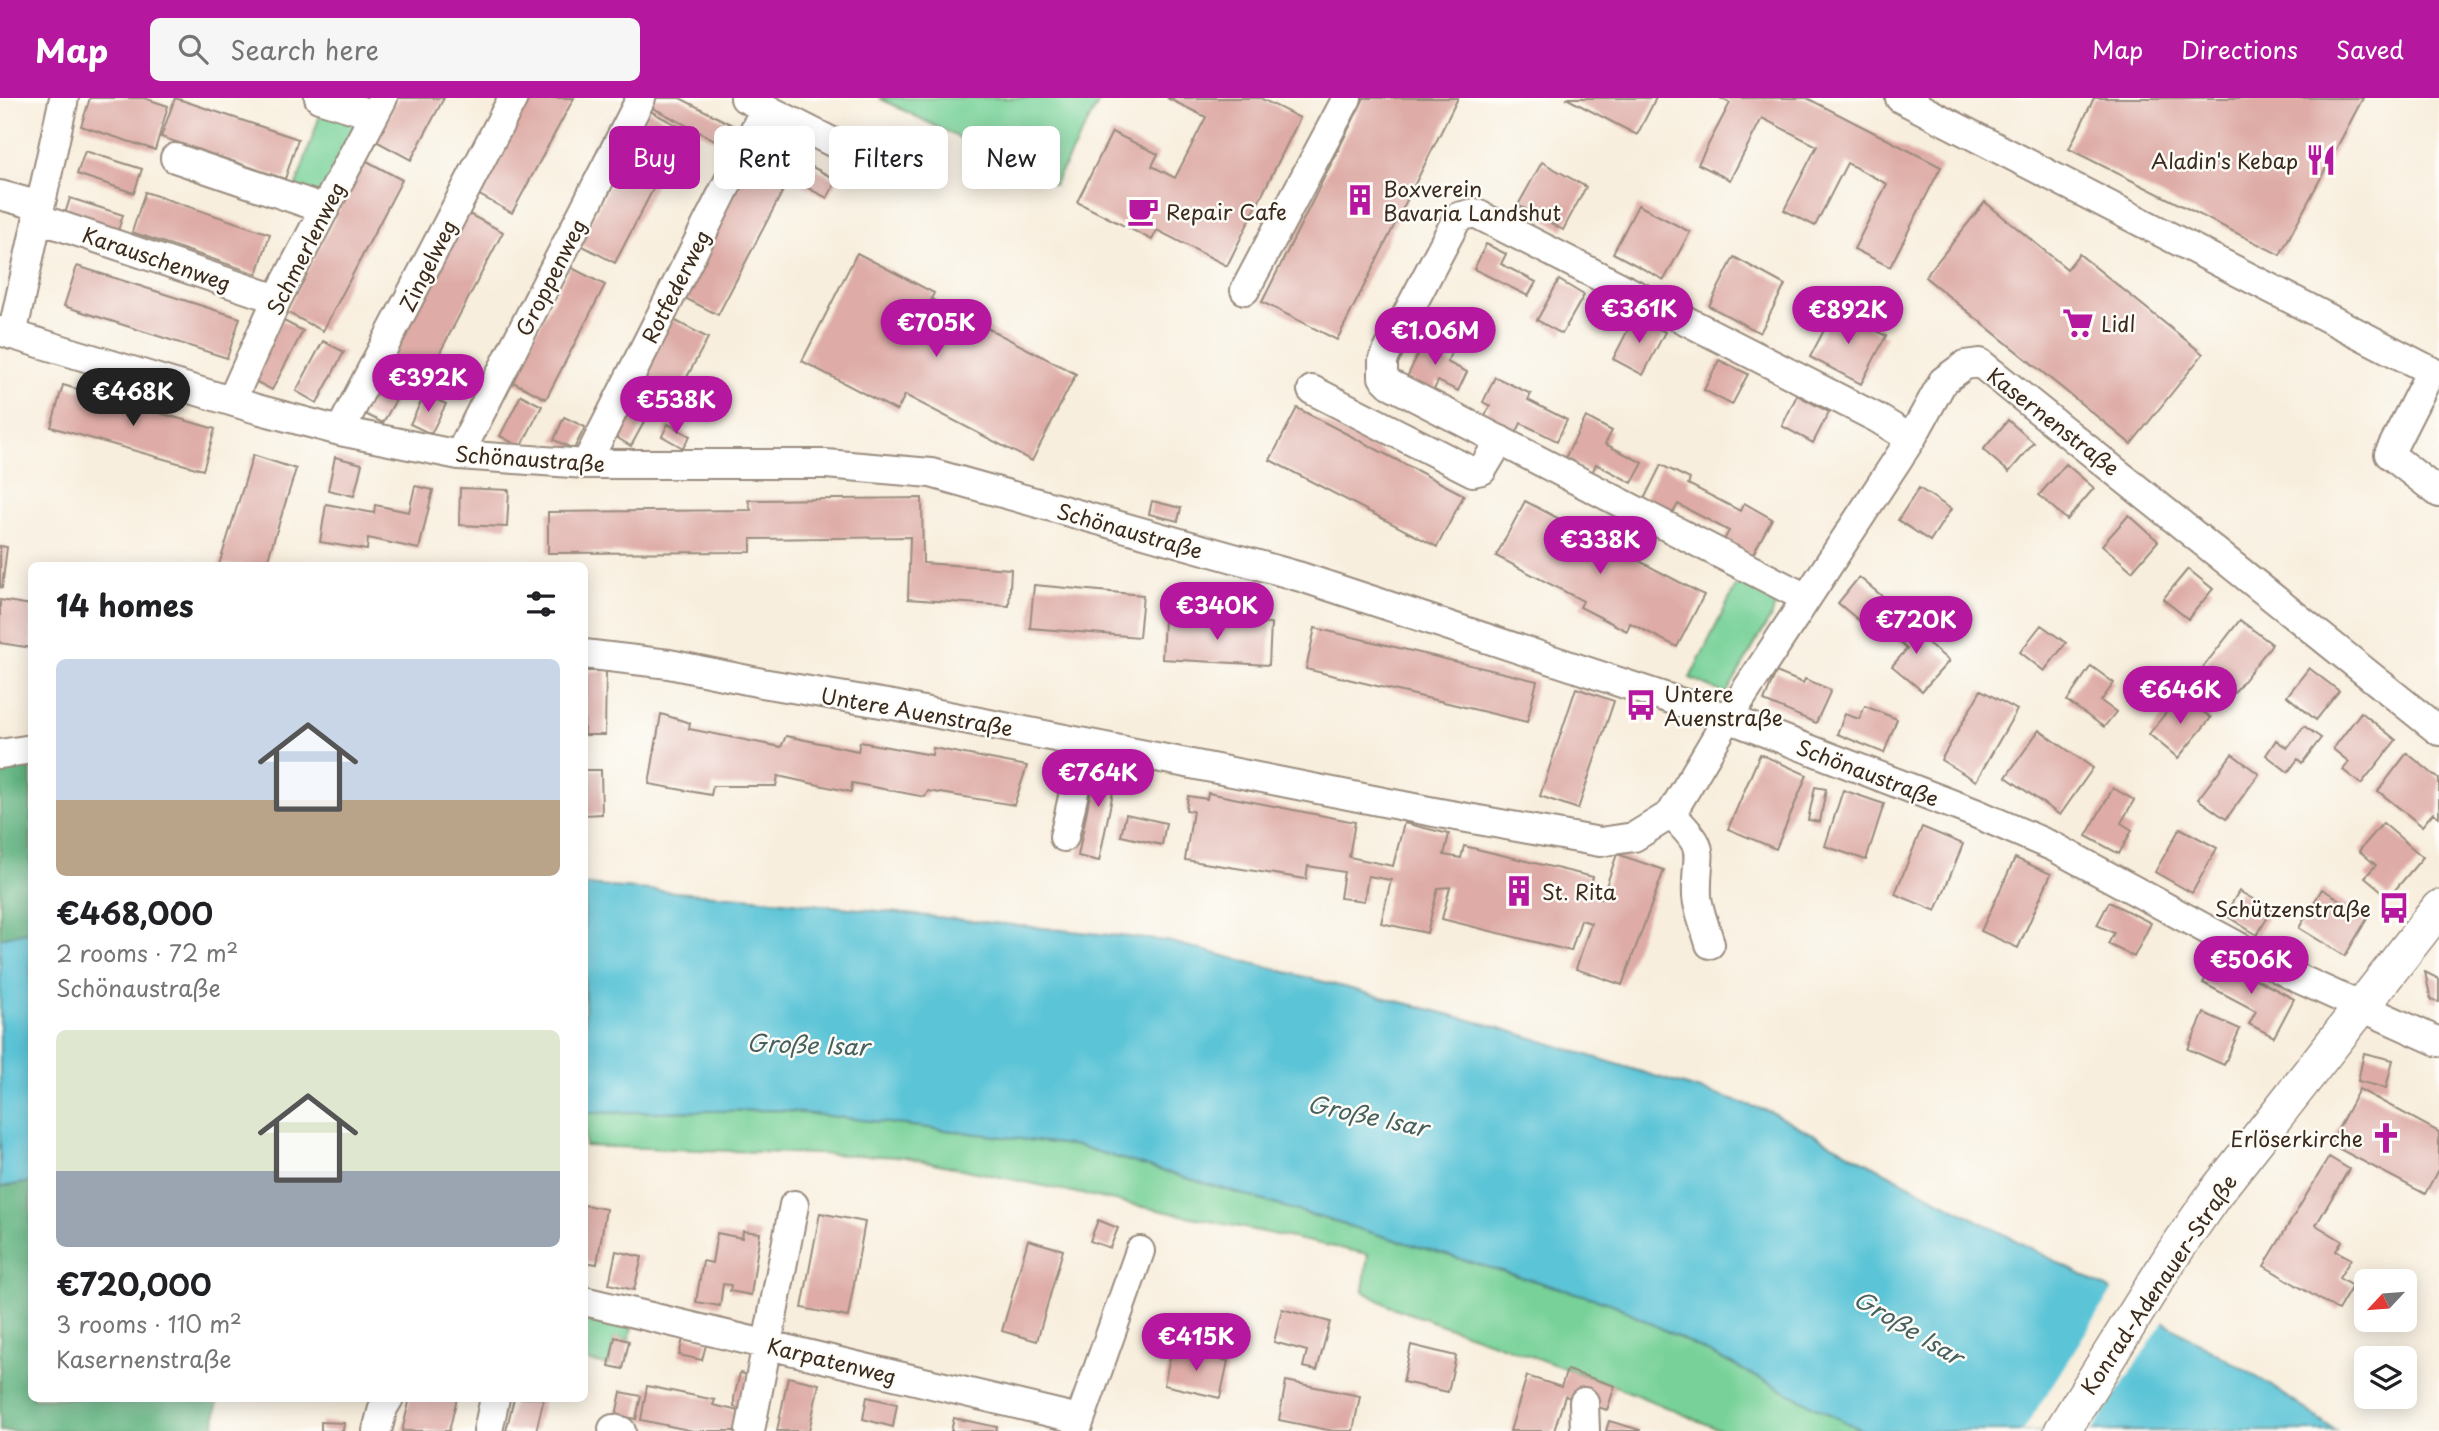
<!DOCTYPE html>
<html lang="en">
<head>
<meta charset="utf-8">
<style>
  :root { --surface:#fff; --page:#f6f6f6; --text:#202124; --muted:#757577; --accent:#b5179e }
  body { margin:0; font-family:"Playpen Sans",sans-serif; background:var(--page); color:var(--text); height:100vh; display:flex; flex-direction:column; font-size:26px; white-space:nowrap }
  * { box-sizing:border-box; margin:0 }
  p { font-size:23px; color:var(--muted) }
  .icon { flex:none; width:38px; height:38px; fill:none; stroke:currentColor; stroke-width:2; stroke-linecap:round; stroke-linejoin:round }
  .map { position:relative; flex:1; overflow:hidden }
  .panel { position:absolute; left:28px; top:464px; width:560px; height:840px; display:flex; flex-direction:column; background:var(--surface); border-radius:10px; box-shadow:0 4px 18px #0003 }
  .panel>* { flex:none }
  .hud { position:absolute; left:609px; top:28px; width:665px; height:63px; display:flex; gap:14px }
  .needle { width:46px; rotate:244deg }
  .fabs { position:absolute; left:2354px; top:1171px; display:grid; gap:14px }
  .fabs a { display:grid; place-items:center; width:63px; height:63px; border-radius:10px; background:var(--surface); box-shadow:0 4px 18px #0003; font-size:35px }
  .price { position:absolute; translate:-50% -60px; padding:0 16px; border-radius:24px; background:var(--accent); color:#fff; font-size:23px; line-height:46px; filter:drop-shadow(0 2px 4px #0008) }
  .price::after { content:''; position:absolute; left:50%; top:42px; width:21px; height:16px; margin-left:-10px; background:inherit; clip-path:polygon(0 0,100% 0,50% 100%) }
  .price.active { background:#222; color:#fff }
  ul { padding:0; list-style:none }
  li { display:grid; align-content:center; gap:14px; height:371px; padding:0 28px }
  li span { display:grid; place-items:center; height:217px; border-radius:10px; color:#555 }
  li>.icon { margin-inline-start:auto }
  span .icon { width:126px; height:126px; fill:#fffc; stroke-width:1 }
  li b { font-size:30px }
  h2 { display:flex; justify-content:space-between; align-items:center; height:84px; padding:0 28px; font-size:30px }
  .pill { padding:0 24px; border-radius:10px; background:var(--surface); box-shadow:0 4px 18px #0003; font-size:24px; line-height:63px }
  .pill.active { background:var(--accent); color:#fff }
  header { display:flex; align-items:center; gap:42px; box-sizing:border-box; height:98px; padding:0 35px; background:var(--accent); color:#fff }
  header strong { font-size:33px }
  nav { display:flex; gap:38px; margin-inline-start:auto; font-size:24px }
  .search { width:490px; height:63px; background:var(--page); display:flex; align-items:center; gap:18px; box-sizing:border-box; padding:0 24px; border-radius:10px; color:var(--muted); font-size:26px }
  .map>svg:first-child { display:block }
  .green { fill:#77d198; stroke:#597e5b; stroke-width:2 }
  .forest { fill:#61b380; stroke:#4e6e4f; stroke-width:2 }
  .water { fill:#5bc4d7; stroke:#4b777a; stroke-width:2 }
  .pier { fill:#f8eedd }
  .building { fill:#deaba6 }
  .lines { fill:none; stroke-linecap:round; stroke-linejoin:round }
  .minor-casing { stroke:#9a8c7e; stroke-width:32 }
  .major-casing { stroke:#9a8c7e; stroke-width:38 }
  .minor { stroke:#fff; stroke-width:28 }
  .major { stroke:#fff; stroke-width:35 }
  .labels { text-anchor:middle; dominant-baseline:central; stroke-width:5; stroke-linejoin:round; paint-order:stroke }
  .poi-label { font-size:21px; fill:#3b2a1e; stroke:#fdfcf7; text-anchor:start }
  .street-label { font-size:21px; fill:#3b2a1e; stroke:#fdfcf7 }
  .water-label { font-size:23px; font-style:italic; fill:#46605f; stroke:#fdfcf7 }
</style>
</head>
<body>
<header>
<strong>Map</strong>
<div class="search"><svg class="icon" aria-label="search" viewBox="0 0 24 24"><circle cx="10" cy="10" r="6"/><path d="M15 15l6 6"/></svg>Search here</div>
<nav><a>Map</a><a>Directions</a><a>Saved</a></nav>
</header>
<div class="map">
<svg width="2439" height="1333" viewBox="0 0 2439 1333">
  <rect width="100%" height="100%" fill="#fdfcf7"/>
  <filter id="ink" filterUnits="userSpaceOnUse"><feTurbulence type="fractalNoise" baseFrequency=".0143" numOctaves="2"/><feDisplacementMap in="SourceGraphic" scale="14" xChannelSelector="R" yChannelSelector="G"/><feConvolveMatrix kernelMatrix="1 2 1 2 8 2 1 2 1" color-interpolation-filters="sRGB"/></filter>
  <filter id="wash" filterUnits="userSpaceOnUse"><feTurbulence type="fractalNoise" baseFrequency=".00686" numOctaves="4" result="noise"/><feDisplacementMap in="SourceGraphic" scale="28" xChannelSelector="R" yChannelSelector="G"/><feGaussianBlur stdDeviation="1.57" result="paint"/><feColorMatrix in="noise" values="0 0 0 0 0 0 0 0 0 0 0 0 0 0 0 0 0 1.4 0 .05"/><feComposite in="paint" operator="in"/></filter>
  <g filter="url(#wash)">
    <rect width="100%" height="100%" fill="#f8eedd"/>
    <path class="green" d="M879 0H1101L1054 87Z
      M322 11 352 23 355 30 326 96 294 94Z
      M1740 480 1765 494 1775 507 1772 517 1726 596 1690 580Z
      M779 1012 1078 1048 1613 1206 1863 1333H1723L1615 1288 1389 1208 1363 1193 1368 1156 905 1059 585 1048V1015Z
      M584 1214 633 1225 629 1243 615 1240 609 1268 585 1262Z"/>
    <path class="forest" d="M31 669V833L0 840V674Z
      M31 1084 32 1300H218L214 1333H0V1089Z"/>
    <path class="water" d="M584 787 754 800 1167 843 1497 929 1771 1014 2105 1189 2270 1287 2336 1333H1863L1613 1206 1078 1048 779 1012 585 1015Z
      M31 833V1084L0 1089V840Z"/>
    <path class="pier" d="M2114 1190 2166 1220 2092 1333H2023Z"/>
    <g id="blocks">
      <path class="building" d="M90 0H144L168 8 155 52 81 28Z
        M175 0 298 41 285 81 161 39Z
        M398 0H444L411 62 376 43Z
        M527 0H574L512 115 476 95Z
        M653 0H680L740 31 730 50 649 8Z
        M1167 0H1260L1300 20 1227 168 1157 132 1152 142 1077 104 1112 34 1158 56 1152 68 1175 80 1206 19Z
        M1364 0H1458L1337 242 1262 204Z
        M1566 0H1656L1637 37Z
        M1720 0H1807L1941 69 1890 169 1854 151 1887 86 1847 65 1815 128 1784 112 1817 48 1762 20 1730 82 1698 66 1730 5Z
        M2094 0H2363L2280 157 2069 51Z
        M648 12 684 31 615 165 579 146Z
        M765 44 837 82 827 100 755 63Z
        M85 53 142 71 134 95 77 76Z
        M365 62 402 82 323 233 286 214Z
        M1542 64 1586 89 1563 132 1518 107Z
        M750 65 787 85 718 217 681 198Z
        M145 94 270 136 257 176 132 134Z
        M70 100 123 117 116 139 63 122Z
        M1985 104 2067 171 2079 156 2203 256 2131 346 1925 179Z
        M1638 107 1690 134 1664 182 1613 155Z
        M467 115 503 134 424 285 388 266Z
        M1486 146 1506 156 1501 166 1536 184 1528 198 1474 171Z
        M857 155 934 195 931 201 1076 276 1032 363 905 297 897 313 802 263Z
        M1734 159 1785 187 1760 235 1709 208Z
        M77 168 240 220 227 260 64 208Z
        M570 169 605 187 546 301 511 283Z
        M1559 182 1584 197 1562 236 1537 222Z
        M1835 211 1886 238 1861 286 1810 259Z
        M1635 218 1665 234 1643 277 1613 261Z
        M672 221 708 240 667 316 631 297Z
        M282 222 303 233 272 292 251 281Z
        M1427 238 1453 251 1447 264 1467 274 1458 293 1438 283 1433 294 1406 281Z
        M323 243 344 254 317 305 296 293Z
        M1719 262 1748 276 1732 307 1704 292Z
        M383 276 404 287 383 325 363 315Z
        M1495 279 1531 296 1528 302 1567 322 1557 343 1521 325 1516 336 1484 320 1490 308 1483 304Z
        M63 287 215 331 203 372 51 329Z
        M425 296 446 306 431 336 410 326Z
        M521 297 542 308 521 349 500 338Z
        M1797 297 1829 314 1813 345 1782 328Z
        M627 306 648 317 631 348 611 336Z
        M1297 310 1464 397 1437 449 1270 362Z
        M564 319 585 329 574 351 554 342Z
        M1586 319 1612 333 1605 346 1643 365 1632 385 1596 366 1592 375 1565 360Z
        M2008 322 2034 345 2009 374 1983 352Z
        M668 326 690 338 683 350 662 338Z
        M253 357 296 371 266 467H219Z
        M335 359 362 366 354 398 328 392Z
        M2066 366 2094 390 2067 422 2039 397Z
        M1661 367 1690 381 1688 386 1740 413 1744 405 1772 421 1752 458 1724 442 1729 433 1678 406 1673 415 1644 401Z
        M415 388 433 392 419 451 368 440 367 452 320 444 326 406 374 415 375 407 409 414Z
        M460 390 509 392 507 429 459 427Z
        M1919 390 1951 411 1930 443 1898 422Z
        M922 400 923 465 1011 471 1009 508 908 501 910 439 751 441V454L548 455V414L751 412 748 402Z
        M1152 403 1181 410 1178 423 1149 416Z
        M1525 403 1704 497 1677 549 1630 525 1627 533 1580 509 1583 503 1496 458Z
        M2129 417 2158 443 2132 473 2102 447Z
        M0 448 7 449 2 490 0 489Z
        M2188 471 2213 491 2188 521 2163 501Z
        M1859 479 1889 504 1868 530 1838 505Z
        M1034 487 1143 497 1139 539 1030 530Z
        M0 502 32 507V550L0 545Z
        M1896 518 1949 563 1922 593 1892 568 1907 551 1885 531Z
        M1164 521 1271 526 1269 567 1162 561Z
        M2240 522 2272 546 2233 596 2201 572Z
        M2041 527 2066 545 2044 573 2020 554Z
        M1315 530 1537 583 1527 624 1306 571Z
        M2091 568 2114 585 2101 603 2116 614 2104 629 2067 603Z
        M2309 570 2339 593 2316 622 2287 598Z
        M585 573H606L605 637H584Z
        M1776 574 1803 585 1805 581 1831 592 1816 625 1764 603Z
        M1576 590 1614 603 1578 711 1540 698Z
        M1981 592 2017 612 1976 683 1941 662Z
        M2181 596 2211 620 2178 660 2149 636Z
        M1865 608 1897 621 1884 655 1837 636 1845 616 1859 621Z
        M2361 614 2396 642 2361 686 2343 672 2349 664 2333 651Z
        M661 616 690 625 689 631 781 649 786 638 858 653 860 644 932 657 933 650 1027 668 1014 707 928 693 925 699 852 685 851 694 778 678 776 688H713L711 697 649 686Z
        M2304 628 2321 640 2302 665 2298 661 2288 674 2266 657 2276 642 2287 650Z
        M2039 632 2093 670 2060 717 2006 679Z
        M2407 655 2439 681V719L2433 715 2422 728 2378 693Z
        M1760 656 1807 677 1776 751 1728 731Z
        M2232 656 2259 676 2226 721 2198 701Z
        M1097 660 1119 665 1099 763 1078 758Z
        M584 672H601L602 716 584 717Z
        M1815 689 1826 691 1820 724 1808 722Z
        M2113 690 2134 702 2121 725 2132 732 2119 756 2086 738Z
        M1843 692 1884 706 1866 762 1825 748Z
        M1208 695 1355 724 1349 759 1393 768 1404 725 1449 736 1444 757 1461 760 1464 748 1593 779 1588 796 1602 800 1617 756 1664 772 1622 887 1576 871 1591 825 1581 822 1571 853 1442 821 1450 789 1438 790 1427 835 1381 825 1391 782 1368 778 1364 803 1340 800 1344 774 1308 768 1306 781 1185 762 1193 713 1186 712 1188 698 1207 701Z
        M1126 716 1166 725 1162 747 1121 738Z
        M2383 725 2423 759 2389 799 2365 779 2376 767 2359 753Z
        M1922 729 1963 746 1936 813 1895 796Z
        M2180 730 2217 750 2192 795 2155 774Z
        M2015 760 2051 776 2018 850 1981 833Z
        M2322 791 2368 819 2345 858 2299 830Z
        M2239 793 2272 812 2257 837 2225 817Z
        M2109 804 2151 825 2134 859 2108 846 2114 835 2097 827Z
        M2216 860 2294 901 2274 939 2249 926 2256 913 2203 885Z
        M2425 874 2439 881V904L2431 902Z
        M2204 915 2240 931 2224 967 2188 951Z
        M2364 955 2393 962 2386 990 2358 983Z
        M2359 991 2439 1034V1070L2425 1096 2330 1046Z
        M2329 1059 2349 1071 2316 1127 2342 1143 2336 1153 2351 1161 2339 1180 2352 1188 2338 1212 2264 1168Z
        M584 1107 606 1111 597 1166 584 1164Z
        M820 1115 865 1124 848 1219 802 1210Z
        M1098 1122 1118 1130 1110 1150 1090 1143Z
        M743 1133 760 1135 751 1197 730 1193 731 1187 723 1186 720 1208 696 1204 703 1163 712 1165 717 1135 742 1140Z
        M1028 1142 1063 1152 1037 1243 1002 1233Z
        M616 1153 642 1159 634 1192 609 1186Z
        M1282 1211 1330 1224 1317 1272 1303 1269 1307 1253 1274 1244Z
        M684 1237 707 1243 702 1262 679 1257Z
        M615 1239 629 1243 623 1271 609 1268Z
        M1411 1247 1456 1258 1448 1294 1403 1284Z
        M1172 1250 1228 1263 1220 1300 1164 1287Z
        M1567 1272 1615 1288 1607 1312 1565 1298 1554 1333H1510L1527 1278 1561 1289Z
        M740 1275 749 1277 741 1311 734 1309V1300Z
        M788 1279 819 1286 809 1333H777Z
        M1286 1283 1360 1298 1353 1333H1333L1279 1322Z
        M647 1288 715 1302 713 1307 739 1313 736 1333H693L641 1322Z
        M621 1294 641 1298 636 1321 616 1317Z
        M867 1299 897 1306 893 1329 863 1321Z
        M410 1300H457L449 1333H402Z
        M514 1300H544L536 1333H506Z
        M954 1320 997 1329 996 1333H951Z
        M1609 1323 1640 1332V1333H1606Z
        M321 1324 344 1325 343 1333H321Z"/>
    </g>
  </g>
  <g filter="url(#ink)">
    <use href="#blocks" fill-opacity="0" stroke="#9a8c7e" stroke-width="2"/>
    <g class="lines">
      <defs>
        <path id="minor" d="M319 0 374 17
          M745 0 866 61
          M1900 0 2431 273 2389 356 2439 395
          M175 60 325 111
          M0 97 40 108
          M37 120 277 201
          M1245 192 1347 0
          M0 233 257 311 340 333 459 357 586 366H826L931 375 1301 479 1728 620 1975 715 2054 749 2293 878 2439 944
          M12 237 64 0
          M1312 292 1473 374 1482 372 1500 342
          M232 302 277 201 383 0
          M340 333 513 0
          M459 357 641 0
          M586 366 765 11
          M1806 500 1390 286 1383 279V262L1458 119 1475 115 1877 320 1911 341
          M584 556 669 566 762 585 893 607 1434 714 1600 744 1634 739 1671 716 1728 620 1911 341 1943 283 1965 267 1980 265 2439 633
          M0 656 32 651
          M1671 716C1711 756 1695 749 1697 798 1698 813 1706 831 1710 846
          M1064 739 1085 645
          M584 1203 1079 1321
          M1584 1304 1585 1333
          M613 1331 621 1333
          M377 1333 383 1310 389 1300
          M488 1333 495 1300
          M750 1333 794 1107
          M1076 1333 1140 1153"/>
        <path id="major" d="M2062 1333 2171 1159 2216 1094 2439 810"/>
      </defs>
      <use href="#minor" class="minor-casing"/>
      <use href="#major" class="major-casing"/>
      <use href="#minor" class="minor"/>
      <use href="#major" class="major"/>
    </g>
  </g>
  <defs>
    <symbol id="restaurant-bare" viewBox="-9 -9 18 18"><path d="M-5-6h1v4h1v-4h1v4h1v-4h1v5L-1.5 .5V6h-2V.5L-5-1ZM5-6V6H3V1.5H1.5Q1.5-4 5-6Z" fill="#b5179e" stroke="#fdfcf7" stroke-width="2.5" paint-order="stroke"/></symbol>
    <symbol id="building-bare" viewBox="-9 -9 18 18"><path d="M-4-6H4V6H1V3H-1V6H-4ZM-2.5-4.3h1.7v1.8h-1.7ZM.8-4.3h1.7v1.8H.8ZM-2.5-1h1.7V.8h-1.7ZM.8-1h1.7V.8H.8Z" fill="#b5179e" stroke="#fdfcf7" stroke-width="2.5" paint-order="stroke"/></symbol>
    <symbol id="cafe-bare" viewBox="-9 -9 18 18"><path d="M-5.5-4.5H6V0H3Q3 3.5 0 3.5H-2.5Q-5.5 3.5-5.5 0ZM3-3.2v2h1.7v-2ZM-6 4.5H4V6H-6Z" fill="#b5179e" stroke="#fdfcf7" stroke-width="2.5" paint-order="stroke"/></symbol>
    <symbol id="supermarket-bare" viewBox="-9 -9 18 18"><path d="M-6-5.5h2.5l.6 2H6L4.5 2H-2.5L-4.4-4H-6ZM-1.5 3.2a1.3 1.3 0 1 0 .1 0ZM3 3.2a1.3 1.3 0 1 0 .1 0Z" fill="#b5179e" stroke="#fdfcf7" stroke-width="2.5" paint-order="stroke"/></symbol>
    <symbol id="bus-bare" viewBox="-9 -9 18 18"><path d="M-5-6H5V4H4V6H2V4H-2V6H-4V4H-5ZM-3.5-4V0h7V-4ZM-3.5 1.2v1.5H-2V1.2ZM2 1.2v1.5H3.5V1.2Z" fill="#b5179e" stroke="#fdfcf7" stroke-width="2.5" paint-order="stroke"/></symbol>
    <symbol id="church-bare" viewBox="-9 -9 18 18"><path d="M-1.2-6h2.4v3.5h3.3v2.4h-3.3V6h-2.4V-.1h-3.3v-2.4h3.3Z" fill="#b5179e" stroke="#fdfcf7" stroke-width="2.5" paint-order="stroke"/></symbol>
  </defs>
  <g fill-rule="evenodd">
    <use href="#restaurant-bare" x="2299" y="40" width="44" height="44"/>
    <use href="#building-bare" x="1338" y="80" width="44" height="44"/>
    <use href="#cafe-bare" x="1121" y="91" width="44" height="44"/>
    <use href="#supermarket-bare" x="2056" y="203" width="44" height="44"/>
    <use href="#bus-bare" x="1619" y="585" width="44" height="44"/>
    <use href="#building-bare" x="1497" y="771" width="44" height="44"/>
    <use href="#bus-bare" x="2372" y="788" width="44" height="44"/>
    <use href="#church-bare" x="2364" y="1018" width="44" height="44"/>
  </g>
  <g class="labels">
    <g class="poi-label">
      <text x="2298" y="62" text-anchor="end">Aladin's Kebap</text>
      <text x="1383" y="90">Boxverein<tspan x="1383" dy="24">Bavaria Landshut</tspan></text>
      <text x="1166" y="113">Repair Cafe</text>
      <text x="2101" y="225">Lidl</text>
      <text x="1664" y="595">Untere<tspan x="1664" dy="24">Auenstraße</tspan></text>
      <text x="1542" y="793">St. Rita</text>
      <text x="2371" y="810" text-anchor="end">Schützenstraße</text>
      <text x="2363" y="1040" text-anchor="end">Erlöserkirche</text>
    </g>
    <g class="street-label">
      <text transform="translate(305 150) rotate(-63)">Schmerlenweg</text>
      <text transform="translate(157 160) rotate(19)">Karauschenweg</text>
      <text transform="translate(427 167) rotate(-63)">Zingelweg</text>
      <text transform="translate(550 179) rotate(-63)">Groppenweg</text>
      <text transform="translate(675 188) rotate(-63)">Rotfederweg</text>
      <text transform="translate(2054 323) rotate(38)">Kasernenstraße</text>
      <text transform="translate(530 360) rotate(4)">Schönaustraße</text>
      <text transform="translate(1130 432) rotate(16)">Schönaustraße</text>
      <text transform="translate(917 613) rotate(10)">Untere Auenstraße</text>
      <text transform="translate(1868 674) rotate(21)">Schönaustraße</text>
      <text transform="translate(2158 1186) rotate(-56)">Konrad-Adenauer-Straße</text>
      <text transform="translate(832 1262) rotate(14)">Karpatenweg</text>
    </g>
    <g class="water-label">
      <text transform="translate(808 946) rotate(2)">Große Isar</text>
      <text transform="translate(1368 1017) rotate(12)">Große Isar</text>
      <text transform="translate(1909 1229) rotate(31)">Große Isar</text>
    </g>
  </g>
</svg>
<div class="fabs">
<a><svg class="needle" viewBox="-14 -14 28 28"><path d="M0-13l5 13h-10z" fill="#e53935"/><path d="M0 13l5-13h-10z" fill="#757577"/></svg></a>
<a><svg class="icon" aria-label="layers" viewBox="0 0 24 24"><path d="M12 4l9 5-9 5-9-5zM3 14l9 5 9-5"/></svg></a>
</div>
<b class="price" style="left:1639px;top:247px">€361K</b>
<b class="price" style="left:1848px;top:248px">€892K</b>
<b class="price" style="left:936px;top:261px">€705K</b>
<b class="price" style="left:1435px;top:269px">€1.06M</b>
<b class="price" style="left:428px;top:316px">€392K</b>
<b class="price active" style="left:133px;top:330px">€468K</b>
<b class="price" style="left:676px;top:338px">€538K</b>
<b class="price" style="left:1600px;top:478px">€338K</b>
<b class="price" style="left:1217px;top:544px">€340K</b>
<b class="price" style="left:1916px;top:558px">€720K</b>
<b class="price" style="left:2180px;top:628px">€646K</b>
<b class="price" style="left:1098px;top:711px">€764K</b>
<b class="price" style="left:2251px;top:898px">€506K</b>
<b class="price" style="left:1196px;top:1275px">€415K</b>
<div class="hud">
<a class="pill active">Buy</a>
<a class="pill">Rent</a>
<a class="pill">Filters</a>
<a class="pill">New</a>
</div>
<section class="panel">
<h2>14 homes<svg class="icon" aria-label="filters" viewBox="0 0 24 24"><path d="M4 7h16M4 17h16"/><circle cx="9" cy="7" r="2"/><circle cx="15" cy="17" r="2"/></svg></h2>
<ul>
<li><span style="background:linear-gradient(#c9d6e8 65%,#b9a48a 0)"><svg class="icon" aria-label="home" viewBox="0 0 24 24"><path d="M3 11l9-7 9 7M6 9v11h12V9"/></svg></span><div><b>€468,000</b><p>2 rooms · 72 m²</p><p>Schönaustraße</p></div></li>
<li><span style="background:linear-gradient(#dfe7d0 65%,#9aa5b1 0)"><svg class="icon" aria-label="home" viewBox="0 0 24 24"><path d="M3 11l9-7 9 7M6 9v11h12V9"/></svg></span><div><b>€720,000</b><p>3 rooms · 110 m²</p><p>Kasernenstraße</p></div></li>
</ul>
</section>
</div>
</body>
</html>
